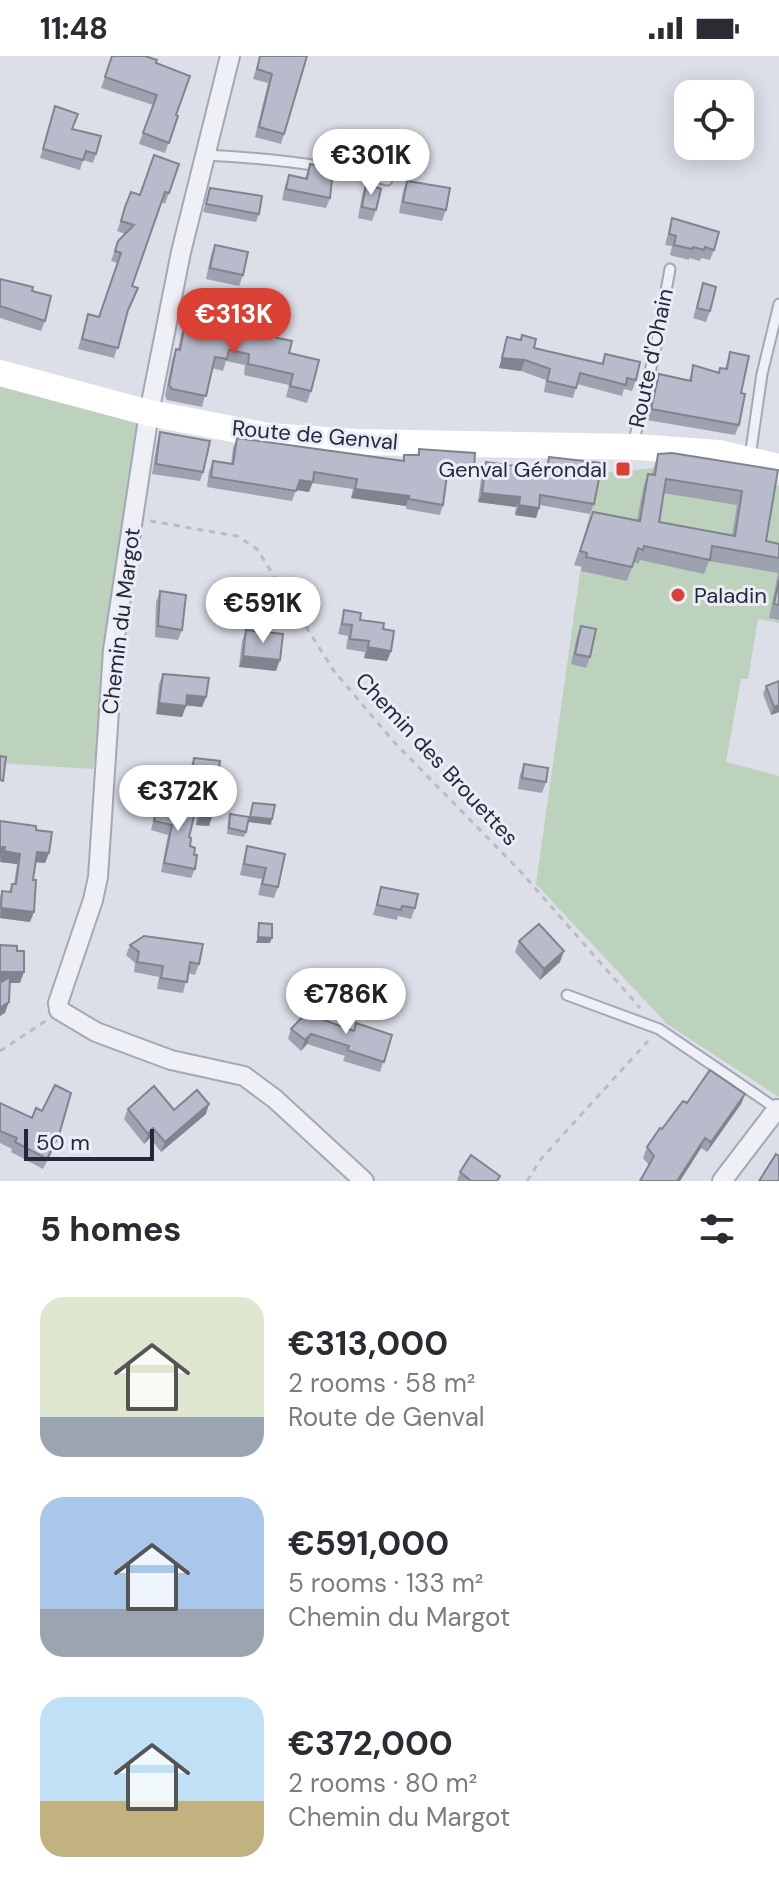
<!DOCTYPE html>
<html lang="en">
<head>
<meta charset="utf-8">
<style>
  :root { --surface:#fff; --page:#f2f2f3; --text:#2b2b33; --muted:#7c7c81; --accent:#da4033 }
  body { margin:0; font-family:"DM Sans",sans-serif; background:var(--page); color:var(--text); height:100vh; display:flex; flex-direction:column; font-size:30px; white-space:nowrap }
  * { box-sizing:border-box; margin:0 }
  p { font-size:26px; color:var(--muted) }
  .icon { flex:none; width:44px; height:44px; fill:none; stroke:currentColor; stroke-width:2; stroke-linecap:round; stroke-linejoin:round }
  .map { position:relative; height:1125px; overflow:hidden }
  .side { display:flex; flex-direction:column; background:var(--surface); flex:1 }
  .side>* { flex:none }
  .tools { position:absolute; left:674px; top:24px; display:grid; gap:16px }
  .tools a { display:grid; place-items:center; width:80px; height:80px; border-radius:16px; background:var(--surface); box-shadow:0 4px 20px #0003; font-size:40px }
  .scale { position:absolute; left:24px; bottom:20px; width:130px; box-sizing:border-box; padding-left:8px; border:4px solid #24283f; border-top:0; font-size:22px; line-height:28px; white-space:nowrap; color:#24283f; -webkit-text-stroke:6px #ebedf5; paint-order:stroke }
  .price { position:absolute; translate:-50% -68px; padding:0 18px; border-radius:28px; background:#fff; color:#222; font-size:26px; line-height:52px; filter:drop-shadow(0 2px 4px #0008) }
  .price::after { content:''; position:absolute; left:50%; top:48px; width:24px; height:18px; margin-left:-12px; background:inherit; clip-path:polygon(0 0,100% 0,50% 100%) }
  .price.selected { background:var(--accent); color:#fff }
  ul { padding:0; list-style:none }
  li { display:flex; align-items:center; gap:24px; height:200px; padding:0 40px }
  li span { display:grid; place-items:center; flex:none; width:224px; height:160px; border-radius:24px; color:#555 }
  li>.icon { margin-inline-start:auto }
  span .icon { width:96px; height:96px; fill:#fffc; stroke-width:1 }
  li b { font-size:34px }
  h2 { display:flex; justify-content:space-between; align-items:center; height:96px; padding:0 40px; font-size:34px }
  .status { display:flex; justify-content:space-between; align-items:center; height:56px; padding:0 40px; background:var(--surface); direction:ltr }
  .status svg { height:22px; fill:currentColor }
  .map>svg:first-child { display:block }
  .green { fill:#bcd2bc }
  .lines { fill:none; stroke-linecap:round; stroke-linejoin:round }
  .lane-casing { stroke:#a5a7b5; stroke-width:13 }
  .street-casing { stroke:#a5a7b5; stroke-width:22 }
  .path { stroke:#babbc6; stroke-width:3; stroke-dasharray:6 6; stroke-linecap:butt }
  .lane { stroke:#efeff6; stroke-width:9 }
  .street { stroke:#efeff6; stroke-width:18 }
  .secondary { stroke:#fff; stroke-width:26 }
  .wall { fill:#9ea1af; fill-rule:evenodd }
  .shaded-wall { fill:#81838e }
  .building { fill:#b8bbcb; stroke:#81838e; stroke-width:2; fill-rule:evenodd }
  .poi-dot { fill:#da4033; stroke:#ebedf5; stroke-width:3 }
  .labels { text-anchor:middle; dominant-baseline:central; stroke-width:6; stroke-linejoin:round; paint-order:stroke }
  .street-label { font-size:22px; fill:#24283f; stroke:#ebedf5 }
  .poi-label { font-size:22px; fill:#24283f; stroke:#ebedf5; text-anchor:end }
</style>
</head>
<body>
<div class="status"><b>11:48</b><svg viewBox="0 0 49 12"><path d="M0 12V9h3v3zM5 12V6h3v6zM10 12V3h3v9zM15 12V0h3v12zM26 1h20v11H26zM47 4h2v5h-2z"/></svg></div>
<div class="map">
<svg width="779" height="1125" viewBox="0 0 779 1125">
  <rect width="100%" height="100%" fill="#dcdee8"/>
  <path class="green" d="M0 326 149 363 114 608 93 713 0 707Z
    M667 411 779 430V567L758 563 748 623H741L726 706 779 720V1041L667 968 536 828 580 517 586 492 582 489 599 417Z"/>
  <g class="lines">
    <defs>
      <path id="lane" d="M205 99C267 102 327 108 387 124
        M633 389 656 290 670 213
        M750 401 762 318 779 248
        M567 939 659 973 777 1053"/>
      <path id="street" d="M230 0 181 196 149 357 113 594 98 821 93 844 58 947 59 954 96 976 136 991 171 1004 244 1020 275 1043 364 1125
        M722 1125 777 1053"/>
    </defs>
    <use href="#lane" class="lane-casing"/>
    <use href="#street" class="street-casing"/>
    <path class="path" d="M150 465 237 480 257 493 334 615 394 686 520 815 640 952
      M0 995 47 964
      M527 1125 541 1103 648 985"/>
    <use href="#lane" class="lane"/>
    <use href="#street" class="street"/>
    <path class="secondary" d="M0 317 149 357 269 380 357 386 637 391 719 397 779 411"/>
  </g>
  <path class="wall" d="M112 0 156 7 176 59 178 60 165 97 139 88 153 49 101 32Z
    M260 0H307L281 88 255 81 268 27 253 23Z
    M55 50 72 73 96 98 93 107 83 104 80 114 40 102Z
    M179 108 165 148 161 146 132 230 134 243 127 258 114 302 78 293 88 258 99 261 118 207 111 205 118 185 125 178 117 175 122 161Z
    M310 108 330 142 326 152 282 144 285 130 289 119 305 122Z
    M407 125 446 154 442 165 399 157 403 135Z
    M366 128 376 154 372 165 358 162 362 139Z
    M210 132 259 158 256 166 203 156Z
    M672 162 714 194 710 204 701 202 700 205 689 202V204L670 199 672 190 665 189Z
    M215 189 243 219 239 230 206 223 211 199Z
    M0 223 32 235 45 265 41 275 0 262Z
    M703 227 710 255 706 266 693 262Z
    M213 252 223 267 250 276 289 297 311 335 307 347 286 341 289 329 244 319 245 309 226 305 223 315 212 312 202 351 167 344 165 340 172 304 176 293H178L181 279 185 268 207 272Z
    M522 279 534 292 601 308 605 298 636 324 632 335 624 333 622 340 577 328 573 342 544 336 546 324 521 315 499 312 507 281 520 284Z
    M730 296 741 337 739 369 735 379 647 364 655 328 659 318 689 324 693 309 719 316 725 313Z
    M160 376 203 416 200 425 152 418 157 386Z
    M237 382 402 405 404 399H417L419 393 474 412 470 422 447 421 443 449 440 459 406 453V450L351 442 353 433 312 427 309 436 296 434 292 445 207 431 209 415 213 405 231 408 233 392Z
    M658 398 778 414 766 485 779 488V564L769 562 778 517 709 505 704 518 640 504 638 508 634 506 627 525 581 515 582 511 574 509 593 456 637 465 643 432 648 418H652ZM663 437 737 449 732 480 659 466Z
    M549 401 594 448 590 458 540 449 536 462 515 459 516 451 478 446 482 416 486 406 545 414Z
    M160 535 182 574 178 584 155 581 156 546Z
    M344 554 360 564 383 573 391 595 387 605 364 602 365 596 346 593 348 580 338 578Z
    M581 570 590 601 586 612 571 608 577 580Z
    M246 574 276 615 239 611 242 585Z
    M163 618 206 641 202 651 186 649 182 661 156 658 159 628Z
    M766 630 779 656 771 659 763 638Z
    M194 702 220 705 212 760 209 770 196 769 201 735 188 733 190 712Z
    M524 708 546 726 542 737 518 733 520 719Z
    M159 744 189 781 190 790 195 813 191 822 161 816 168 779 151 774Z
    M230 758 246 776 244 781 227 778 228 764Z
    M0 765 36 774 49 797 45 807 36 806 33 824 30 866 0 862V841L2 835 9 836 12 828H14L17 808 0 806Z
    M247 790 285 798 278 831 274 842 258 839 262 823 240 819 244 801Z
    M381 831 415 852 411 863 398 860 397 864 373 859Z
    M519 885 560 906 540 924 515 896Z
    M130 889 199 908 195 919 188 917 183 937 157 933 159 921 134 916 135 907 126 899Z
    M321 963 354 975 392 979 380 1016 343 1005 345 1000 307 988 301 995 288 983 291 973Z
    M745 1038 741 1048 707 1096 701 1092 680 1125H640L649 1109 643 1102 647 1091 662 1073 687 1047Z
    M0 1047 55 1090 43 1113 11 1096 12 1093 0 1087Z
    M128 1053 174 1054 206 1058 161 1096 150 1082 144 1088 124 1063Z
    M460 1116 500 1120 498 1125H457Z"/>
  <path class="shaded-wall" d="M502 302 525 304 521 315 499 312Z
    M448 411 474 412 470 422 445 421Z
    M300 424 313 426 309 436 296 434Z
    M355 433 409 440 406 450 351 442Z
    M482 437 520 441 516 451 478 446Z
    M519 449 539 452 536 462 515 459Z
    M368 591 391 595 387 605 364 602Z
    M243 600 280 604 276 615 239 611Z
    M187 639 206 641 202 651 183 649Z
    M159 647 186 650 182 661 156 658Z
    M779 649V656L771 659 774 651Z
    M191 723 204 725 201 735 188 733Z
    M200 759 212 760 209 770 196 769Z
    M250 761 272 763 271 769 248 766Z
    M0 791H5L1 802H0Z
    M4 795 20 798 17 808 0 806Z
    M37 796 49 797 45 807 34 806Z
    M1 852 34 856 30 866 0 862Z
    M258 881 272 882 270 887H256Z
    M564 895 560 906 540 924 544 913Z
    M0 916H24L20 927H0Z
    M9 946 5 957 0 960V952Z
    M311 978 307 988 301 995 305 984Z
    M745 1038 741 1048 707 1096 711 1086Z
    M209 1048 206 1058 161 1096 165 1086Z
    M153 1072 150 1082 144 1088 148 1078Z
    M705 1082 701 1092 680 1125H677Z"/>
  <path class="building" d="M112 0H145L157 4 156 7 190 20 176 59 178 60 169 87 143 77 157 39 105 21Z
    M260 0H307L284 78 259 71 272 18 257 13Z
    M55 50 78 58 72 73 101 80 96 98 86 95 83 104 43 93Z
    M154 99 179 108 169 137 165 136 132 230 138 232 128 254 118 292 82 283 88 258 99 261 121 197 115 195 118 185 134 169 121 165 125 151 131 136 140 139Z
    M310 108 333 113 330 142 286 133 289 119 307 123Z
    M407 125 450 132 446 154 403 146Z
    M366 128 381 133 376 154 362 151Z
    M210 132 262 140 259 158 206 148Z
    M672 162 719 176 714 194 705 191 704 194 693 191 692 193 674 189 676 180 669 178Z
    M215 189 248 196 243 219 210 212Z
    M0 223 33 231 32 235 51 240 45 265 0 250Z
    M703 227 716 231 710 255 697 252Z
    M213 252 223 267 250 273V276L292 285 289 297 319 304 311 335 290 330 293 318 248 308 249 298 229 294 227 303 215 301 206 340 172 333 169 329 176 293 180 294 185 268 208 273Z
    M522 279 536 283 534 292 603 308 605 298 640 306 636 324 627 322 626 329 580 317 576 332 547 325 550 313 525 304 502 302 507 281 521 284Z
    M730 296 749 300 741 337 745 338 739 369 651 353 659 318 691 325 693 309 719 317 720 312 727 313Z
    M160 376 210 385 203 416 156 408Z
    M237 382 404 405V399H419V393L475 397 474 412 448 411 443 449 409 443V440L355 433 357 423 314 416 313 426 300 424 296 435 211 421 213 405 233 408Z
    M672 397 778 414 766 485 779 488V502L712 490 710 504 644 490 643 494 638 492 632 511 586 501 587 497 580 495 593 456 640 465 648 418 655 419 658 398ZM666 423 742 435 735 480 659 466Z
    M549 401 602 407 594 448 540 439 539 452 519 449 520 441 482 437 486 406 547 414Z
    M779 524V549L774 548Z
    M160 535 186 539 182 574 158 570Z
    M344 554 361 557 360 564 384 567 383 573 394 575 391 595 368 591 369 585 350 583 352 569 342 568Z
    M581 570 596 573 590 601 575 598Z
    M246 574 283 578 280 604 243 600Z
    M163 618 209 622 206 641 187 639 186 650 159 647Z
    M779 625V649L774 651 766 630Z
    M0 700 6 701 3 725 0 724Z
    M194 702 220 705 212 760 200 759 204 725 191 723Z
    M524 708 548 712 546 726 522 722Z
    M159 744 196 752 189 781 191 782 190 790 195 792 194 799H197L195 813 164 807 172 769 154 765Z
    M253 747 275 749 272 763 250 761Z
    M230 758 249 761 246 776 229 772Z
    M0 765 36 770V774L52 776 49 797 37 796 33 824H36L34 856 1 852 2 835 11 836 12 828H16L20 798 4 795 5 791H0Z
    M247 790 285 798 278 831 262 828 266 812 244 808Z
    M381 831 418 838 415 852 402 850 401 854 377 849Z
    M259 867 272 868V882L258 881Z
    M539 868 564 895 544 913 519 885Z
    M144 880 203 888 199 908 190 906 187 926 161 922 163 910 137 906 139 896 130 889Z
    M0 889 17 890V895H24V916H0Z
    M10 921 9 946 0 952V927Z
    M310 953 321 963 354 975 356 967 392 979 384 1006 347 994 349 990 311 978 305 984 291 973Z
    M710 1014 745 1038 711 1086 705 1082 677 1125H640L654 1100 647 1091 660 1072 662 1073 683 1045 687 1047Z
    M55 1029 71 1037 59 1079 47 1103 15 1086 17 1082 0 1075V1047L32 1062 36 1052 42 1055Z
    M154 1030 174 1054 197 1034 209 1048 165 1086 153 1072 148 1078 128 1053Z
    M776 1098 779 1100V1125H759Z
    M471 1099 500 1120 497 1125H469L470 1124 460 1116Z"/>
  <g class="poi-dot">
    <rect x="615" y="405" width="16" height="16" rx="4"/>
    <circle cx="678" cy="539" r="8"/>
  </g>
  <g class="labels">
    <g class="street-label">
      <text transform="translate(651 302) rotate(-78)">Route d'Ohain</text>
      <text transform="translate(315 379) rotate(5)">Route de Genval</text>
      <text transform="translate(121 565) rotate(-83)">Chemin du Margot</text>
      <text transform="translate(437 703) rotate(47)">Chemin des Brouettes</text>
    </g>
    <g class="poi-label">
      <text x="607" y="413">Genval Gérondal</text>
      <text x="694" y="539" text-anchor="start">Paladin</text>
    </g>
  </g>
</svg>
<div class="tools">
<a><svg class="icon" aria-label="locate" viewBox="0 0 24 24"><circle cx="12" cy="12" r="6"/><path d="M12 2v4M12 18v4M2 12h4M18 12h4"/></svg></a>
</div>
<div class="scale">50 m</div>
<b class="price" style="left:371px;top:141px">€301K</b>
<b class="price selected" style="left:234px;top:300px">€313K</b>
<b class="price" style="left:263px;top:589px">€591K</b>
<b class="price" style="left:178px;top:777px">€372K</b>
<b class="price" style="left:346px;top:980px">€786K</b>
</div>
<section class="side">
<h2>5 homes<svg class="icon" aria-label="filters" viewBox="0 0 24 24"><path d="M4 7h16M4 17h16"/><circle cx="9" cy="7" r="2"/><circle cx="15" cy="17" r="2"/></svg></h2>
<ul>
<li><span style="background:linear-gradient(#dfe7d0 75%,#9aa5b1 0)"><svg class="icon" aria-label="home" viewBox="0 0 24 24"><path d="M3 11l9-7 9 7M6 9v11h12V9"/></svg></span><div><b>€313,000</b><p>2 rooms · 58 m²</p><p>Route de Genval</p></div></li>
<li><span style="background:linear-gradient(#a9c7e8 70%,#9aa5b1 0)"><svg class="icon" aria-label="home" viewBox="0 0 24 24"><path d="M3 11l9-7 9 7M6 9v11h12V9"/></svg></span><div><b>€591,000</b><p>5 rooms · 133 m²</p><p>Chemin du Margot</p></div></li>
<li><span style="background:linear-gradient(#bfe0f5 65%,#c2b280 0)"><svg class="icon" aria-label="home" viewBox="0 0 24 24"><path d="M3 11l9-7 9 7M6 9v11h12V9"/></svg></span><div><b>€372,000</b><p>2 rooms · 80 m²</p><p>Chemin du Margot</p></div></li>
</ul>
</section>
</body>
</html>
